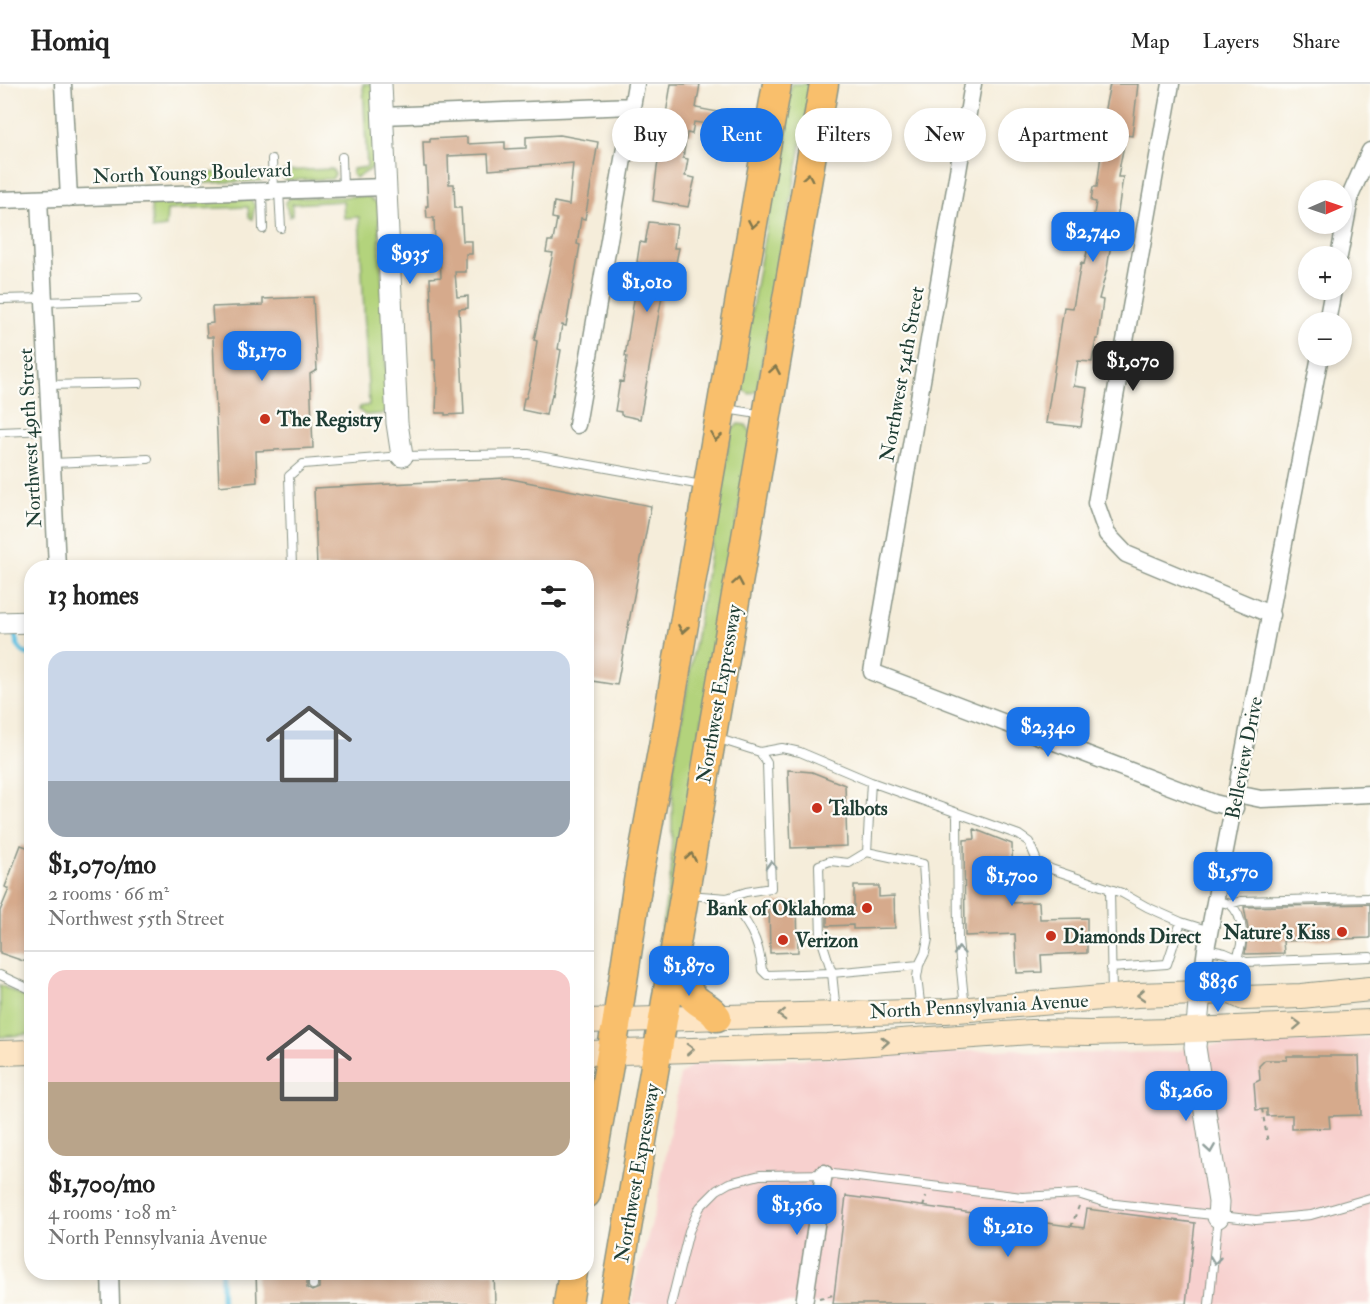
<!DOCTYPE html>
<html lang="en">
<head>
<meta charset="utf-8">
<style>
  :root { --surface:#fff; --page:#f2f2f2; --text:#222; --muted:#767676; --line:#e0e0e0; --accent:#1a73e8 }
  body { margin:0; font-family:"IM FELL Double Pica",serif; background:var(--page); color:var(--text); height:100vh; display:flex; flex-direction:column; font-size:22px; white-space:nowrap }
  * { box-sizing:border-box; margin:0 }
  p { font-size:20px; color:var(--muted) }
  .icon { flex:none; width:33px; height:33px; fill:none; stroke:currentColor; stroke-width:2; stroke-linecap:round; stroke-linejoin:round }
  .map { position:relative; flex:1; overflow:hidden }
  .sheet { position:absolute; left:24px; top:476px; width:570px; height:720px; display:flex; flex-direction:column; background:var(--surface); border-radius:24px; box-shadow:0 3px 9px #0003 }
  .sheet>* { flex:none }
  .banner { position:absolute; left:612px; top:24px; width:570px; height:54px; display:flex; gap:12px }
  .needle { width:39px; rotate:88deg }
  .fabs { position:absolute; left:1298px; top:96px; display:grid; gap:12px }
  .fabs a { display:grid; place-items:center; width:54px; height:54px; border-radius:50%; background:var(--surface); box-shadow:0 3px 9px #0003; font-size:30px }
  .price { position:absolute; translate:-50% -51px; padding:0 14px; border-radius:12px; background:var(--accent); color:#fff; font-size:20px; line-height:39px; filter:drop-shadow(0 2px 3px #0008) }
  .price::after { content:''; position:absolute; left:50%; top:36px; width:18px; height:14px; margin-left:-9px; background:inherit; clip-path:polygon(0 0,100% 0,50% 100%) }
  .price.active { background:#222; color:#fff }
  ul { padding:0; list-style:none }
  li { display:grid; align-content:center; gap:12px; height:318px; padding:0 24px }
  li+li { border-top:2px solid var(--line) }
  li span { display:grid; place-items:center; height:186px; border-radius:18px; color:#555 }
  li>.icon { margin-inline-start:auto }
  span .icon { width:108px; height:108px; fill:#fffc; stroke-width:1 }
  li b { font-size:26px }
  h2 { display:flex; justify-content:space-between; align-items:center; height:72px; padding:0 24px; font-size:26px }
  .chip { padding:0 21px; border-radius:27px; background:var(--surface); box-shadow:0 3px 9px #0003; font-size:21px; line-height:54px }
  .chip.active { background:var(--accent); color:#fff }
  header { display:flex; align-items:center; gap:36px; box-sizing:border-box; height:84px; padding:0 30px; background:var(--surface); border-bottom:2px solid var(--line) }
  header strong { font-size:28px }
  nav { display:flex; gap:33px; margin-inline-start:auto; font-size:21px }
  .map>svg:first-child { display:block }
  .built { fill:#f7d0ce }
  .green { fill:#b3d37b; stroke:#698858; stroke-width:1.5 }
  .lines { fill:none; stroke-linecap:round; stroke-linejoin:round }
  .stream { stroke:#65c4e4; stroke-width:4.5 }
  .building { fill:#d6aa8c }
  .service-casing { stroke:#8a9587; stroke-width:10 }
  .minor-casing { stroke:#8a9587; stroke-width:19 }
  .tertiary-casing { stroke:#8a9587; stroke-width:23 }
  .secondary-casing { stroke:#8a9587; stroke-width:26 }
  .trunk-casing { stroke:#8a9587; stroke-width:31 }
  .path { stroke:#8a9587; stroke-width:2; stroke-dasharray:4.5 4.5; stroke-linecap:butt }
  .service { stroke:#fff; stroke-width:8 }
  .minor { stroke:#fff; stroke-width:16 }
  .tertiary { stroke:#fff; stroke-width:21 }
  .secondary { stroke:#fde5c4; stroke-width:24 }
  .trunk { stroke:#f9bf6c; stroke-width:28 }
  .oneway { stroke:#81784d }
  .oneway2 { stroke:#8f9e9a }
  .oneway3 { stroke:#8e917c }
  .poi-dot { fill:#c8321e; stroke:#fdfcf7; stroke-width:2 }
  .labels { text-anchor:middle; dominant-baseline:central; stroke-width:4.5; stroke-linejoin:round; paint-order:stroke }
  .street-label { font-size:20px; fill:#1f3d34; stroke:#fdfcf7 }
  .poi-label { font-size:20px; font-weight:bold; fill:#1f3d34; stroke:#fdfcf7; text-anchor:start }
</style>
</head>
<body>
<header>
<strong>Homiq</strong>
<nav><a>Map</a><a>Layers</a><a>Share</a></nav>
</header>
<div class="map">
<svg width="1370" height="1220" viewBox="0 0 1370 1220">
  <rect width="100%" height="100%" fill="#fdfcf7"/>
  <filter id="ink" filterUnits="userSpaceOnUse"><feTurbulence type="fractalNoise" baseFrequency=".0167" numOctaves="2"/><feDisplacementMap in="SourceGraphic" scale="12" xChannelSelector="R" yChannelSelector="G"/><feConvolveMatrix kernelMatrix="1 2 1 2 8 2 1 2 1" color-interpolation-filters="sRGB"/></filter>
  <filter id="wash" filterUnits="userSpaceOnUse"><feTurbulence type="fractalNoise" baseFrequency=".008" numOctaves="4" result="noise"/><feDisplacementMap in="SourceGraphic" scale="24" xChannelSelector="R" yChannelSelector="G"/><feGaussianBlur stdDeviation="1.35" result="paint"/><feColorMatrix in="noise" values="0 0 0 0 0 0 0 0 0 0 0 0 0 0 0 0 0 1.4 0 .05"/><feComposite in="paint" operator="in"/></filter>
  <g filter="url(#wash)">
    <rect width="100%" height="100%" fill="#f5edda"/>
    <path class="built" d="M1370 954V1220H632L634 1202 656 1124 680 991 694 980 1016 965 1038 970 1167 968 1214 961Z"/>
    <path class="green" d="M363 0H373L376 76 370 86 355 94 352 90 353 85 367 83Z
      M791 0H812L757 307 750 310 741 305 739 300Z
      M332 85 335 90 332 95 284 96 281 91 283 87Z
      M261 88 264 93 261 97 205 99 204 89Z
      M367 112 378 120 388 325 382 330 365 331 359 326 360 323 369 321 359 133 344 134 343 117 292 120V131L290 133 285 119 290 114Z
      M251 115 255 122 252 135 249 133 248 123 167 126 166 143 152 145 151 117Z
      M738 340 746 341 752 350 654 914 649 917 671 789 673 686 731 347Z
      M0 901 31 916V950L0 953Z"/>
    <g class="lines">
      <path class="stream" d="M201 90V100
        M14 546C16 557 18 570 32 571
        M221 1188 222 1220"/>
    </g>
    <g id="blocks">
      <path class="building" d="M671 0H700L696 24 723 29 721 42 694 38 692 50 687 49 683 74 688 75 685 92 695 94 688 123 653 117 657 84Z
        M1110 0H1138L1132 52 1126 51 1120 81 1118 93H1123L1116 141H1114L1107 185 1099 215 1103 216 1098 255H1096L1092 278 1078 277 1074 302 1087 304 1081 343 1046 339 1064 223 1073 224 1081 179 1084 180 1089 160 1096 118 1091 117 1093 103H1097L1103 54 1099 53Z
        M560 51 598 58 585 135 581 134 577 160 580 161 566 242 562 241 558 265 561 266 553 311 552 310 550 320H548L546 331 522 326 524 314H526L531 296 537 257 534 256 553 169 546 168 548 157H553L557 135 552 134 554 118 569 121 573 79 489 86 488 70 448 72 449 100H454L455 124H461L463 157H472V170H466V188H455L457 213 468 212V224L459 225 464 330 445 331V329H436L437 300 435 276H433L430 194 441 193 440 170 429 171 428 159H435L434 134H427L426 122H428L426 83H424L423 58H430V55L467 53V60L505 58V65L526 64V53Z
        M649 138 677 141 674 164H679L669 213 662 212 640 335 621 331V328L615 327 620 297 623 298 627 273 625 272 640 179 637 178 640 158 645 159Z
        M313 213 317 286 310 290 313 364 256 367 257 398 219 402 213 253H207L206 240 213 239 212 223 263 221V215Z
        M506 394 651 422 617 601 586 596V483H317L314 404Z
        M788 686 812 688 845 701 847 762 791 764Z
        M974 745 1012 760 1013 819 1039 818 1040 835 1087 834V869L1041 871 1042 888 1017 889 1015 850 965 852 964 756 975 755Z
        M21 761 32 765V880L0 869V827L9 805 5 803Z
        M854 802H879V813L894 812 895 844 853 845V841L827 842V824L854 823Z
        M797 818 798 868 770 869 769 819Z
        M1370 820V854L1283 857 1284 869 1245 870 1248 845 1244 823Z
        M1287 972H1359L1361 1031 1329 1032 1330 1044 1292 1045V1031L1267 1032V1025L1256 1026 1254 999 1260 996 1259 982 1265 976H1287Z
        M846 1112 1084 1144 1087 1125 1195 1139 1186 1220H833Z
        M256 1188H307V1204L312 1207 319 1204V1188H494L495 1220H257Z"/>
    </g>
  </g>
  <g filter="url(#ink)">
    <use href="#blocks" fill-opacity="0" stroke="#8a9587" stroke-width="1.5"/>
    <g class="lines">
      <defs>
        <path id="service" d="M342 73 343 105
          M272 75 273 107
          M279 107 281 144
          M262 108 263 145
          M0 215 44 214
          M44 218 137 215
          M48 301 139 299
          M726 325 764 331
          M0 348 50 346
          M52 379 148 375
          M292 483 289 392 303 380 402 372 528 370 702 401
          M760 668 782 664 800 668 871 698 867 768 923 780 928 855 925 869 919 881 917 893 921 927
          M871 698 1019 751 1029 758 1037 777 1051 785 1122 809 1147 823 1181 838 1210 847
          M957 729 958 856 965 925
          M867 768 849 779 830 777 819 781 821 854 832 889 919 881
          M1110 805 1112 913
          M688 811 727 814 746 808 771 804 767 679 760 668 716 654
          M727 814C748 838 759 854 762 886L767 891 832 889 836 928
          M1216 817 1230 820 1241 817 1370 814
          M1230 820C1245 833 1244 857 1237 874
          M1206 865 1225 869 1246 878 1370 873
          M1111 884 1167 880 1181 838
          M0 891 32 906
          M313 1188V1201
          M671 1220 689 1147 700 1123 717 1106 729 1099 760 1091 833 1090 1022 1113 1078 1110 1107 1119 1256 1136 1311 1131 1370 1114
          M1209 1220 1218 1133"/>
        <path id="minor" d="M63 0 69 114
          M973 0 872 588 1214 719 1235 724
          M1171 0 1096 419 1107 450 1126 470 1272 531
          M383 32 632 22
          M39 115 57 483
          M0 116 385 103
          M1339 172 1351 110 1370 67
          M1327 238 1333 206
          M577 341 636 0
          M1237 710 1261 715 1370 710
          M1200 909 1206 865 1320 272
          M110 1188 111 1220
          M804 1220 824 1089"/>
        <path id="tertiary" d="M381 0 397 339 402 372
          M0 539 32 538
          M1200 909 1195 963 1219 1118 1218 1133"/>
        <path id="secondary" d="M586 937 946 927 1137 911 1231 908 1244 914 1301 912 1370 905
          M0 969 32 968
          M586 969 828 962 1031 948 1089 949 1171 947 1370 938"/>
        <path id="trunk" d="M673 880C680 890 686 907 694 914 702 922 711 923 717 933
          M586 1110 617 936 639 791 663 662 777 0
          M568 1220 573 1188
          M614 1220 824 0"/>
      </defs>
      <use href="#service" class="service-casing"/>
      <use href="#minor" class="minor-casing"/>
      <use href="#tertiary" class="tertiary-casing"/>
      <use href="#secondary" class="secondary-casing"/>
      <use href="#trunk" class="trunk-casing"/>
      <path class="path" d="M1262 1025 1268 1059
        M923 1123 926 1113
        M1071 1143 1079 1122
        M819 1214 834 1211"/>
      <use href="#service" class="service"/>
      <use href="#minor" class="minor"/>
      <use href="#tertiary" class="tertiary"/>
      <use href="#secondary" class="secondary"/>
      <use href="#trunk" class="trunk"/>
    </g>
    <defs><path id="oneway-chevron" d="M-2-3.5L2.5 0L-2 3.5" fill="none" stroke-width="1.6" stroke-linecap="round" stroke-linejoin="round" transform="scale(1.5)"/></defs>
    <g class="oneway">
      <use href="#oneway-chevron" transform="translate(808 93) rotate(-80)"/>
      <use href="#oneway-chevron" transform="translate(753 140) rotate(100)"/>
      <use href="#oneway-chevron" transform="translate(775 286) rotate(-80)"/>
      <use href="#oneway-chevron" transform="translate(716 353) rotate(100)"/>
      <use href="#oneway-chevron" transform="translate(738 498) rotate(-80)"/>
      <use href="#oneway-chevron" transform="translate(683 545) rotate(100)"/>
      <use href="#oneway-chevron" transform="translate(691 773) rotate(-80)"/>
    </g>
    <g class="oneway2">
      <use href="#oneway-chevron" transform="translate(771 781) rotate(-93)"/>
      <use href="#oneway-chevron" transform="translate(959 867) rotate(-95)"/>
      <use href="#oneway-chevron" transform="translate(1210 1065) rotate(81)"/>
      <use href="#oneway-chevron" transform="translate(1215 1176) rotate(97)"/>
    </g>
    <g class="oneway3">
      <use href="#oneway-chevron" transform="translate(1141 911) rotate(177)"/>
      <use href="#oneway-chevron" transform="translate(782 931) rotate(178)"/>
      <use href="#oneway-chevron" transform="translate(1297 940) rotate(-2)"/>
      <use href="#oneway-chevron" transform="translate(885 958) rotate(-4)"/>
      <use href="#oneway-chevron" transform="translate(690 965) rotate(-2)"/>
    </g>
  </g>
  <g class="poi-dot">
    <circle cx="265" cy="335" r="6"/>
    <circle cx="817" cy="724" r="6"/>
    <circle cx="867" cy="824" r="6"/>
    <circle cx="1342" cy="848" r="6"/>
    <circle cx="1051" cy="852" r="6"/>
    <circle cx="783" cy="856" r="6"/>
  </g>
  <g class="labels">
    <g class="street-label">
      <text transform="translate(192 89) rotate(-2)">North Youngs Boulevard</text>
      <text transform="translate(902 290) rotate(-80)">Northwest 54th Street</text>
      <text transform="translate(30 354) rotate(-93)">Northwest 49th Street</text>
      <text transform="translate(719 610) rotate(-80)">Northwest Expressway</text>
      <text transform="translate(1244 674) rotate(-79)">Belleview Drive</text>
      <text transform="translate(979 922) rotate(-3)">North Pennsylvania Avenue</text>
      <text transform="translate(637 1089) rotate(-80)">Northwest Expressway</text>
    </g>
    <g class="poi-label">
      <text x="277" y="335">The Registry</text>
      <text x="829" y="724">Talbots</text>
      <text x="855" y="824" text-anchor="end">Bank of Oklahoma</text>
      <text x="1330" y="848" text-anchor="end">Nature's Kiss</text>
      <text x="1063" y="852">Diamonds Direct</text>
      <text x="795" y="856">Verizon</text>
    </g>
  </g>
</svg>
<div class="fabs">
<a><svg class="needle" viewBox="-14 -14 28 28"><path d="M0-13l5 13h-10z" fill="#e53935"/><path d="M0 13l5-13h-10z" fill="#767676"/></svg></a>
<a>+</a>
<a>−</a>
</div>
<b class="price" style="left:1093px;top:179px">$2,740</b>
<b class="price" style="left:410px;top:201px">$935</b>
<b class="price" style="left:647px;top:229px">$1,010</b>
<b class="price" style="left:262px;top:298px">$1,170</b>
<b class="price active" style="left:1133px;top:308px">$1,070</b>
<b class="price" style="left:1048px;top:674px">$2,340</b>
<b class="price" style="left:1233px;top:819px">$1,570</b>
<b class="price" style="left:1012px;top:823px">$1,700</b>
<b class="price" style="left:689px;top:913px">$1,870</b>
<b class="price" style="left:1218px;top:929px">$836</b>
<b class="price" style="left:1186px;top:1038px">$1,260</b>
<b class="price" style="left:797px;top:1152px">$1,360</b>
<b class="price" style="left:1008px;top:1174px">$1,210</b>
<div class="banner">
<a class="chip">Buy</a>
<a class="chip active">Rent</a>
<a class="chip">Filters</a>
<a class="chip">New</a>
<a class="chip">Apartment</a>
</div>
<section class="sheet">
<h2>13 homes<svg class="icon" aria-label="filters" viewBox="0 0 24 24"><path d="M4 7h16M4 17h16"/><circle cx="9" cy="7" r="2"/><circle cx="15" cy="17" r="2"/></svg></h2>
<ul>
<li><span style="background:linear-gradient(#c9d6e8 70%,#9aa5b1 0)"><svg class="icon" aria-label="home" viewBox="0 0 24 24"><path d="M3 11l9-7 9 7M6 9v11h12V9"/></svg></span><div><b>$1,070/mo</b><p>2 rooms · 66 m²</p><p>Northwest 55th Street</p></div></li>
<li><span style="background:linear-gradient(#f6c9c9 60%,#b9a48a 0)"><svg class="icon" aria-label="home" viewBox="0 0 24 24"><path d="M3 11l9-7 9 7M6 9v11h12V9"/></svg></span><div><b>$1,700/mo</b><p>4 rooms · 108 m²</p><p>North Pennsylvania Avenue</p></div></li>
</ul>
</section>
</div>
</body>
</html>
